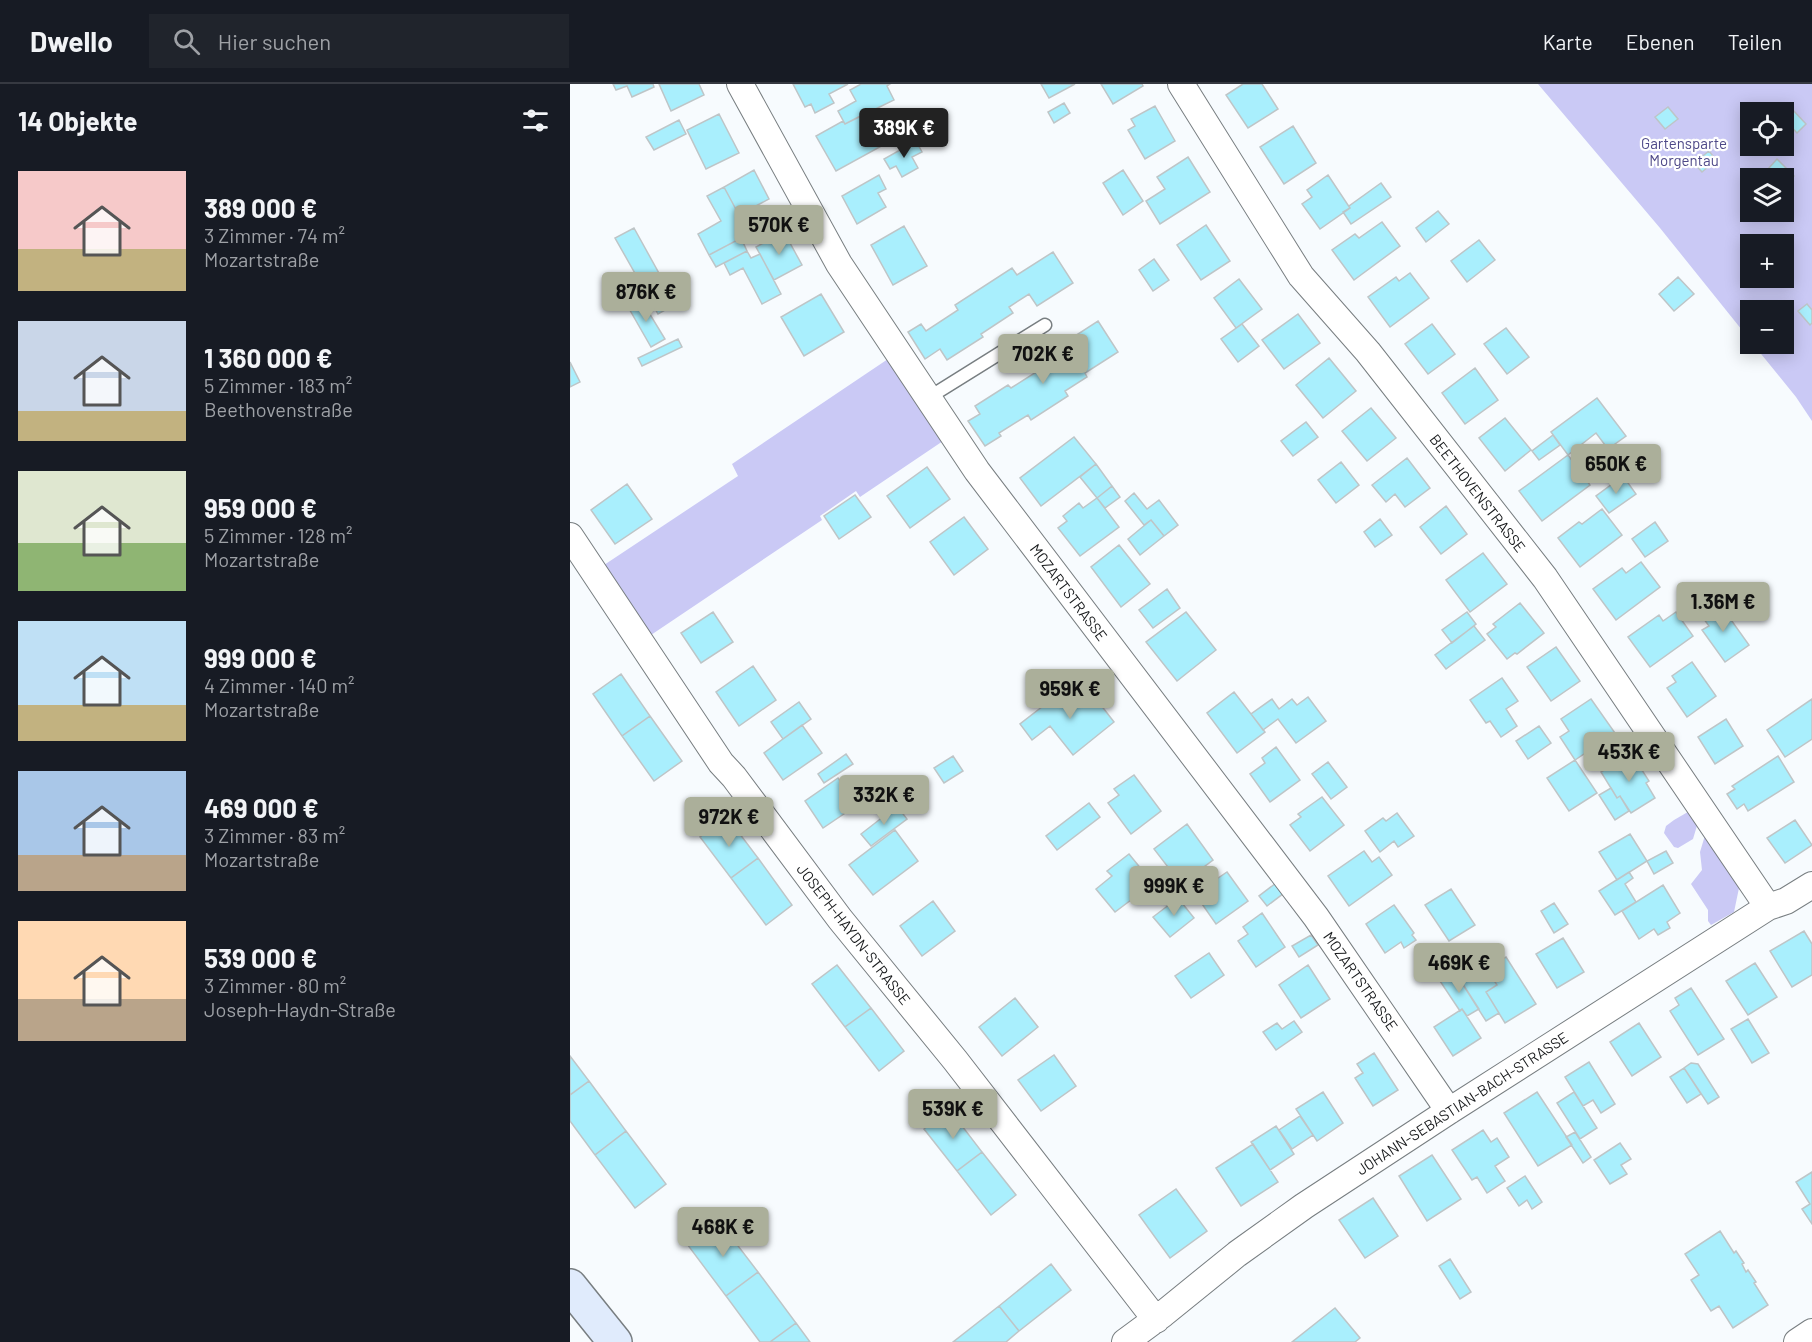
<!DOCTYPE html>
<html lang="de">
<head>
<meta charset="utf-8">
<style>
  :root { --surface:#171b24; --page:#20242c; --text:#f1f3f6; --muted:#9ea1a6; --line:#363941; --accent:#abaf9a }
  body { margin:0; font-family:Barlow,sans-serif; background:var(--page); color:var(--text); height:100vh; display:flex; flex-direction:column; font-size:22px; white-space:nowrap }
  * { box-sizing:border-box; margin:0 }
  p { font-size:20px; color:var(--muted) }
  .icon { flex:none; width:33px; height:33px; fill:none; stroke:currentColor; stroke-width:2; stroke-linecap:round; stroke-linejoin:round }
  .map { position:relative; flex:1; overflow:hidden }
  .details { display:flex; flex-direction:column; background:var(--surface); width:570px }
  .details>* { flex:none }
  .fabs { position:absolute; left:1170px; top:18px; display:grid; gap:12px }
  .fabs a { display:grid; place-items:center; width:54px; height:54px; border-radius:0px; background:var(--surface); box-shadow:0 3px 15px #0003; font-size:30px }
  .price { position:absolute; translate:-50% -51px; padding:0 14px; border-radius:6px; background:var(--accent); color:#111; font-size:20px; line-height:39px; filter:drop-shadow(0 2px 3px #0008) }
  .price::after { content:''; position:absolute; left:50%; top:36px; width:18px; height:14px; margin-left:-9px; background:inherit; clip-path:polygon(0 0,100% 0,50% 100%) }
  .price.on { background:#222; color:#fff }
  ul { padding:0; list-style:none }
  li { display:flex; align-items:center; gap:18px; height:150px; padding:0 18px }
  li span { display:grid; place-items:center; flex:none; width:168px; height:120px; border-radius:0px; color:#555 }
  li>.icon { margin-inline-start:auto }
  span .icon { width:72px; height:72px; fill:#fffc; stroke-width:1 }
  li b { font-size:26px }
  h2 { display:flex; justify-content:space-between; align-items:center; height:72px; padding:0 18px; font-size:26px }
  header { display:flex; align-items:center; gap:36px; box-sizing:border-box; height:84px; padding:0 30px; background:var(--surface); border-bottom:2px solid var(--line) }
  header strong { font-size:28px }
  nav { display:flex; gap:33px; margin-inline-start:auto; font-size:21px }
  .search { width:420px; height:54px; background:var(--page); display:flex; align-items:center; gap:15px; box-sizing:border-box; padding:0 21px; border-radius:0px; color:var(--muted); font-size:22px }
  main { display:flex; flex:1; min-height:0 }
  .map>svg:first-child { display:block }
  .green { fill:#cac9f5; fill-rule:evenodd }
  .building { fill:#a9effd; stroke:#bec5c7; stroke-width:1.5 }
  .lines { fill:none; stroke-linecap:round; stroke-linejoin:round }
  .lane-casing { stroke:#787e81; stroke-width:15 }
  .street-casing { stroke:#787e81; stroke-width:28 }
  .secondary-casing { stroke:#787e81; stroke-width:36 }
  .lane { stroke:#fff; stroke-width:12 }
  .street { stroke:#fff; stroke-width:26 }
  .secondary { stroke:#e0ebfc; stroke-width:33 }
  .labels { text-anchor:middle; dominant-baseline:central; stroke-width:4.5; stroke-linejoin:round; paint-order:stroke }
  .park-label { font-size:15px; fill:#4e4988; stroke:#fff }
  .street-label { font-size:15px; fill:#16181a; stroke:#fff }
</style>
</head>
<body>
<header>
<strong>Dwello</strong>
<div class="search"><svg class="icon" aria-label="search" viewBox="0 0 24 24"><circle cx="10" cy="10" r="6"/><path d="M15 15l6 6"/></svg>Hier suchen</div>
<nav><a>Karte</a><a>Ebenen</a><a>Teilen</a></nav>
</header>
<main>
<section class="details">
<h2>14 Objekte<svg class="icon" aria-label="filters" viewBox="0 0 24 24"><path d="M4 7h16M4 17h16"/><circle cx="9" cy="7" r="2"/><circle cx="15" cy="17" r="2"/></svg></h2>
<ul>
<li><span style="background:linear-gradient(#f6c9c9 65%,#c2b280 0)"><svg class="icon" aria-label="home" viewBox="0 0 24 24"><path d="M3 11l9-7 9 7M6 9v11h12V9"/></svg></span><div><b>389 000 €</b><p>3 Zimmer · 74 m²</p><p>Mozartstraße</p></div></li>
<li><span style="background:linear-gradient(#c9d6e8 75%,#c2b280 0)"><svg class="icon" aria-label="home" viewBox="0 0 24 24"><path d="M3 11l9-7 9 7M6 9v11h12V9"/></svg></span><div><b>1 360 000 €</b><p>5 Zimmer · 183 m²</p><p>Beethovenstraße</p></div></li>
<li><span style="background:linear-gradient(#dfe7d0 60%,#8fb573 0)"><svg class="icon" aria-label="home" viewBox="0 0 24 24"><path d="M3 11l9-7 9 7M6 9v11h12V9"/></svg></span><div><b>959 000 €</b><p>5 Zimmer · 128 m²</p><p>Mozartstraße</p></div></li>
<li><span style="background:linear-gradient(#bfe0f5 70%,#c2b280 0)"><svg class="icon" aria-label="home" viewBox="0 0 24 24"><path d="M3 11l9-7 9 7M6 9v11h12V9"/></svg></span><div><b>999 000 €</b><p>4 Zimmer · 140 m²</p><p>Mozartstraße</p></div></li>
<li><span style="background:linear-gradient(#a9c7e8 70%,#b9a48a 0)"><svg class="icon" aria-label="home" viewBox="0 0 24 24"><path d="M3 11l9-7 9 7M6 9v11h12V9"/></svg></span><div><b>469 000 €</b><p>3 Zimmer · 83 m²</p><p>Mozartstraße</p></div></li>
<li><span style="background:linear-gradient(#ffd9b3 65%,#b9a48a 0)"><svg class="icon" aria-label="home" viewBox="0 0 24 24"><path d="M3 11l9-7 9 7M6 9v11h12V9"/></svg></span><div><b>539 000 €</b><p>3 Zimmer · 80 m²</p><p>Joseph-Haydn-Straße</p></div></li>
</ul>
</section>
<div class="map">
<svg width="1242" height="1258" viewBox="0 0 1242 1258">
  <rect width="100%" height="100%" fill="#f7fbfe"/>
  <path class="green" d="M968 0H1242V337L1226 313 1183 260H1214V226H1180V256L1090 144ZM1180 28H1214V62H1180ZM1180 94H1214V128H1180ZM1180 160H1214V194H1180Z
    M318 275 373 357 290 413 286 407 250 432 252 436 78 553 31 483 168 392 162 380Z
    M1123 725 1129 735 1123 755 1108 764 1104 763 1094 749 1096 742 1104 736Z
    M1136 748 1169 804 1164 828 1141 841 1138 837V826L1121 800 1132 786 1130 768Z"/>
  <path class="building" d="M43 0H83L84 3 62 13 57 2 46 6Z
    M89 0H129L134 11 101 27Z
    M223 0H278L259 10 264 19 245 29 241 20 235 23Z
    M291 0H320L317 2 324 16 275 40 268 27 286 17 280 6Z
    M471 0H505L479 14Z
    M531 0H572L573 2 543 20Z
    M673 0H692L708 25 678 44 656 11Z
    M494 19 500 29 484 39 478 28Z
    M585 22 605 57 575 75 558 46 565 42 561 35Z
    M1098 23 1108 35 1095 45 1085 33Z
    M1222 25 1236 40 1227 49 1214 35Z
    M300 27 317 59 266 87 246 52 273 37 275 40Z
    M149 30 169 69 136 85 117 46Z
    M109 36 116 50 84 66 76 53Z
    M723 42 746 79 714 100 690 63Z
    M346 57 352 68 342 73 348 84 332 93 326 82 320 85 314 75Z
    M1139 67 1146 76 1132 88 1124 79Z
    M618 73 640 108 590 140 576 117 595 105 587 93Z
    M1207 75 1224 92 1214 102V94H1207L1198 85Z
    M184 86 199 115 169 131 154 103Z
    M553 86 573 117 553 131 533 99Z
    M309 91 316 105 308 109 316 123 287 140 272 112Z
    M758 91 780 124 750 145 732 120 742 113 737 106Z
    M811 99 821 113 781 140 773 128 780 124 779 122Z
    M154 103 179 150 139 171 128 150 151 137 137 112Z
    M868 127 879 140 856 158 846 144Z
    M812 138 830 162 784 196 762 166 785 150 789 154Z
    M636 141 660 177 631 196 607 161Z
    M334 142 357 182 323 201 301 161Z
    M64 144 106 220 88 230 45 154Z
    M214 148 232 181 204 196 186 163Z
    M171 154 177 167 146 183 139 171Z
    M909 156 925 176 897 198 881 177Z
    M177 167 181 174 190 170 211 210 192 220 173 184 160 191 154 179Z
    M483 168 503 199 467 222 459 210 439 223 443 229 411 250 413 253 377 276 370 265 355 275 338 248 351 240 356 247 388 226 385 221 442 184 447 191Z
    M584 175 599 196 583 207 569 186Z
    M840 189 859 214 820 243 798 213 826 193 829 197Z
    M1108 193 1124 210 1104 227 1089 210Z
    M669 195 692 225 666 244 644 214Z
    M251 210 274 248 234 272 211 233Z
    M70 214 95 255 81 263 57 221Z
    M1237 220 1242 226V239L1240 241 1228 227Z
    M728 230 750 259 714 285 692 256Z
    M528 237 548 268 515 289 517 293 495 307 498 312 461 336 458 331 429 349 431 352 415 362 398 337 410 330 405 322 438 301 441 304 474 283 476 286 498 272 491 261Z
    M672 240 689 262 668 278 651 255Z
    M862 240 885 270 858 290 835 260Z
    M936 244 959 273 937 290 914 260Z
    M108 255 112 263 72 282 68 274Z
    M759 274 786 307 753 334 726 301Z
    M0 278 10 298 0 303Z
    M905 284 928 316 895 340 872 309Z
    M1027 314 1056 352 1038 365 1026 349 998 371 981 348Z
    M801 324 826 354 797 377 772 347Z
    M935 334 961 366 935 387 909 354Z
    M736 338 748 353 723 372 711 357Z
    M983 351 990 361 969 376 962 367Z
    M504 353 526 380 471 422 450 394Z
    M998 371 1020 401 972 437 949 407Z
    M837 374 860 404 835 423 825 410 816 418 802 401Z
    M771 378 789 401 766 419 748 396Z
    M526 380 542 402 527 414 510 393Z
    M357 383 380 415 340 444 317 412Z
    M1053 392 1066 410 1039 429 1026 412Z
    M57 400 82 435 45 460 21 426Z
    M542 402 550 413 535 424 527 414Z
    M564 409 577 425 589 416 608 441 594 452 581 436 574 441 555 417Z
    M285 411 301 433 269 455 254 432Z
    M527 414 549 443 510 472 488 444 497 437 493 432 509 419 513 424Z
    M876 422 897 450 871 470 850 443Z
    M1032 425 1052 451 1010 483 988 454 1009 438 1012 440Z
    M394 433 418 465 384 491 360 458Z
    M810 435 822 451 805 463 794 448Z
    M581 436 594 452 570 471 558 455Z
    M1085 438 1098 457 1075 473 1062 455Z
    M549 461 580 500 551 523 521 483Z
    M913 469 937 500 900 528 876 496Z
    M1071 478 1090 503 1046 536 1023 505 1052 484 1056 489Z
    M597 505 610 524 583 544 569 526Z
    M950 519 974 549 947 570 945 569 937 575 917 550 926 543 923 540Z
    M1149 519 1179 561 1155 578 1132 546 1139 542 1131 531Z
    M143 528 163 558 131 579 111 549Z
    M616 528 646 566 607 597 576 558Z
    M897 528 906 540 882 559 872 546Z
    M1106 528 1123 552 1080 583 1058 553 1089 531 1093 537Z
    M904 542 915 556 876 585 865 571Z
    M986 563 1010 597 981 617 957 583Z
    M1122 578 1146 612 1117 633 1097 604 1106 598 1102 592Z
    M183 582 206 616 169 642 146 608Z
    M51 590 80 632 52 652 23 610Z
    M932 594 948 617 936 625 947 642 931 653 920 637 916 639 900 616Z
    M495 605 505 618 520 607 544 638 503 671 480 642 462 656 450 640Z
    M664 608 695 648 667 669 637 629Z
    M738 613 756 637 726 659 708 635 693 646 681 630 702 615 709 625 722 615 727 621Z
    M1021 615 1045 649 1005 676 990 653 999 647 991 635Z
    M1242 615V655L1215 673 1197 646Z
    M229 618 241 635 213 655 201 638Z
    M80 632 112 677 84 697 52 652Z
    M1156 635 1173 662 1145 680 1128 653Z
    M232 641 252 669 213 696 194 669Z
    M969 642 981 659 958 675 946 657Z
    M706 663 730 696 700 718 680 690 695 679 692 674Z
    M1061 669 1079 697 1076 699 1085 714 1061 729 1050 712 1047 714 1031 688Z
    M276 670 283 680 254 699 248 690Z
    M383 672 393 687 374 699 364 684Z
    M1208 672 1224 698 1178 727 1174 720 1167 725 1157 710 1165 705 1162 702Z
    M1005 676 1027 709 999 727 977 694Z
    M758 678 777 703 761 715 742 690Z
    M564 691 591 727 561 750 538 719 549 711 544 705Z
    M268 694 287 721 253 744 235 717Z
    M1041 704 1047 714 1050 712 1059 727 1045 736 1029 711Z
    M752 713 774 741 740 767 720 741 731 733 728 730Z
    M519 719 530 733 487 766 476 752Z
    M327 722 337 735 301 762 291 750Z
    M827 729 844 752 828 763 824 757 810 768 795 747 813 734 816 737Z
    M157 733 188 774 161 794 130 753Z
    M1225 736 1242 761 1215 779 1197 754Z
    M617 740 643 776 611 800 584 765Z
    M325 746 348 777 303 811 279 781Z
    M1060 750 1077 777 1047 796 1029 768Z
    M794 767 802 778 809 773 822 791 779 822 758 792Z
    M1096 767 1103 779 1084 790 1077 777Z
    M559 770 585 802 563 819 561 816 545 828 526 805 542 792 537 787Z
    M188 774 222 821 196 841 161 794Z
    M657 788 678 817 646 840 625 810Z
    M1059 788 1063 794 1055 800 1066 818 1045 831 1029 807Z
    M706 799 714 809 697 822 689 812Z
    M1093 801 1110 829 1097 838 1100 844 1088 851 1084 845 1069 855 1052 827Z
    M881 805 905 841 879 857 855 821Z
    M608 814 624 834 600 853 583 833Z
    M363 817 385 847 352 872 330 842Z
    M984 819 998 840 984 849 971 827Z
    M824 821 844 849 842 851 846 856 834 864 831 858 815 869 796 840Z
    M692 829 715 863 686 883 668 857 678 850 673 843Z
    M1234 847 1242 860V891L1222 903 1200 867Z
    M741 851 748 861 729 873 722 862Z
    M993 854 1014 888 987 904 966 870Z
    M888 866 895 878 907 870 927 901 916 908 929 929 916 937 876 874Z
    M639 869 654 891 621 914 605 892Z
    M936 873 966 920 935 939 916 908 927 901 917 885Z
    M1185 879 1207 913 1178 931 1156 897Z
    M267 881 301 924 275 943 242 900Z
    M738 881 760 915 731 934 709 901Z
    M885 888 909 925 897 932 892 925 890 927 870 897Z
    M1121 904 1154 955 1128 971 1100 927 1109 921 1105 914Z
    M445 914 468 943 432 972 409 943Z
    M301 924 334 967 309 987 275 943Z
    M892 925 911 954 883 972 864 943Z
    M1178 935 1199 969 1182 979 1161 945Z
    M724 937 732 948 706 966 693 948 707 939 712 945Z
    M1069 939 1091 973 1062 992 1040 958Z
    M804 969 828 1006 803 1022 785 994 793 989 787 980Z
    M484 971 506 1002 471 1027 448 996Z
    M0 972 19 997 0 1011Z
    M1019 978 1045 1020 1031 1029 1023 1016 1013 1022 995 993Z
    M1121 979 1128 980 1149 1013 1138 1020 1114 984Z
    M1114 984 1131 1010 1117 1019 1100 993Z
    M19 997 56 1047 25 1071 0 1037V1011Z
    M753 1008 773 1039 747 1057 726 1025Z
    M967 1008 1002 1061 968 1082 934 1029Z
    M1004 1008 1027 1044 1010 1055 987 1019Z
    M379 1025 412 1068 387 1087 354 1045Z
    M730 1032 743 1051 722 1065 709 1046Z
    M706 1042 724 1070 700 1086 681 1058Z
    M913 1046 921 1058 927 1054 939 1073 925 1082 935 1097 917 1109 907 1093 902 1096 882 1066Z
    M56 1047 96 1100 65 1124 25 1071Z
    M1005 1048 1021 1073 1013 1079 996 1053Z
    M1050 1059 1061 1075 1051 1081 1057 1090 1040 1100 1024 1076Z
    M683 1060 708 1098 671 1122 646 1084Z
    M412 1068 446 1111 421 1131 387 1087Z
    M862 1071 891 1115 857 1137 829 1092Z
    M1242 1088V1140L1232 1125 1240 1120 1226 1098Z
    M955 1092 972 1118 962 1125 957 1116 949 1122 937 1104Z
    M606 1105 637 1147 600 1174 569 1131Z
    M803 1114 828 1152 795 1174 769 1136Z
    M149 1137 188 1188 156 1212 117 1160Z
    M1150 1147 1164 1169 1166 1167 1174 1179 1172 1180 1176 1188 1178 1186 1186 1198 1184 1199 1198 1221 1163 1244 1149 1222 1141 1227 1121 1196 1129 1191 1115 1170Z
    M880 1175 901 1208 890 1215 869 1182Z
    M481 1180 501 1206 449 1247 429 1222Z
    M188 1188 226 1239 200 1258H190L156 1212Z
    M429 1222 449 1247 436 1258H383Z
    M765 1224 790 1254 785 1258H722Z
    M226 1239 240 1258H200Z"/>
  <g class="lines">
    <defs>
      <path id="lane" d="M358 314 475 241"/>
      <path id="street" d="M170 0 269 180 407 387 746 833 879 1027
        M611 0 731 192 798 268 975 494 1198 823
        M0 452 151 679 164 693 270 835 385 976 586 1236
        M555 1258 593 1230 667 1170 734 1122 879 1027 1198 823 1216 817 1242 801
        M1227 1258 1242 1248"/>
      <path id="secondary" d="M0 1202 45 1258"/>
    </defs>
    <use href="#lane" class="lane-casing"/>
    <use href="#street" class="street-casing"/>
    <use href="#secondary" class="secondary-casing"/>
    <use href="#lane" class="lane"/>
    <use href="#street" class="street"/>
    <use href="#secondary" class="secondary"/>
  </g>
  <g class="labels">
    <g class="park-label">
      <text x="1114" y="59">Gartensparte<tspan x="1114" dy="17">Morgentau</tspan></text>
    </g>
    <g class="street-label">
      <text transform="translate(908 409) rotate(52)">BEETHOVENSTRASSE</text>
      <text transform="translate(499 508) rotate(53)">MOZARTSTRASSE</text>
      <text transform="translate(284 850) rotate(52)">JOSEPH-HAYDN-STRASSE</text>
      <text transform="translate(791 897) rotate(55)">MOZARTSTRASSE</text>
      <text transform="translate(892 1019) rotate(-33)">JOHANN-SEBASTIAN-BACH-STRASSE</text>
    </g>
  </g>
</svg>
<div class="fabs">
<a><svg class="icon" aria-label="locate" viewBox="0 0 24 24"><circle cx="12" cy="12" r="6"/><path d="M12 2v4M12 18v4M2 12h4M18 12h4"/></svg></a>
<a><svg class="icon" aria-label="layers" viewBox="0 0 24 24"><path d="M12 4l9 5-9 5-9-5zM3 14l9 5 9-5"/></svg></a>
<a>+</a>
<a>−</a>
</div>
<b class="price on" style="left:334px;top:75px">389K €</b>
<b class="price" style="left:209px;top:172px">570K €</b>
<b class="price" style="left:76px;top:239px">876K €</b>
<b class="price" style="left:473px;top:301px">702K €</b>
<b class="price" style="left:1046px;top:411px">650K €</b>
<b class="price" style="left:1153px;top:549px">1.36M €</b>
<b class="price" style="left:500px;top:636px">959K €</b>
<b class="price" style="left:1059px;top:699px">453K €</b>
<b class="price" style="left:314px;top:742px">332K €</b>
<b class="price" style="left:159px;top:764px">972K €</b>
<b class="price" style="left:604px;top:833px">999K €</b>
<b class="price" style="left:889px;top:910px">469K €</b>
<b class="price" style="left:383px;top:1056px">539K €</b>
<b class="price" style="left:153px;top:1174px">468K €</b>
</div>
</main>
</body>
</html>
